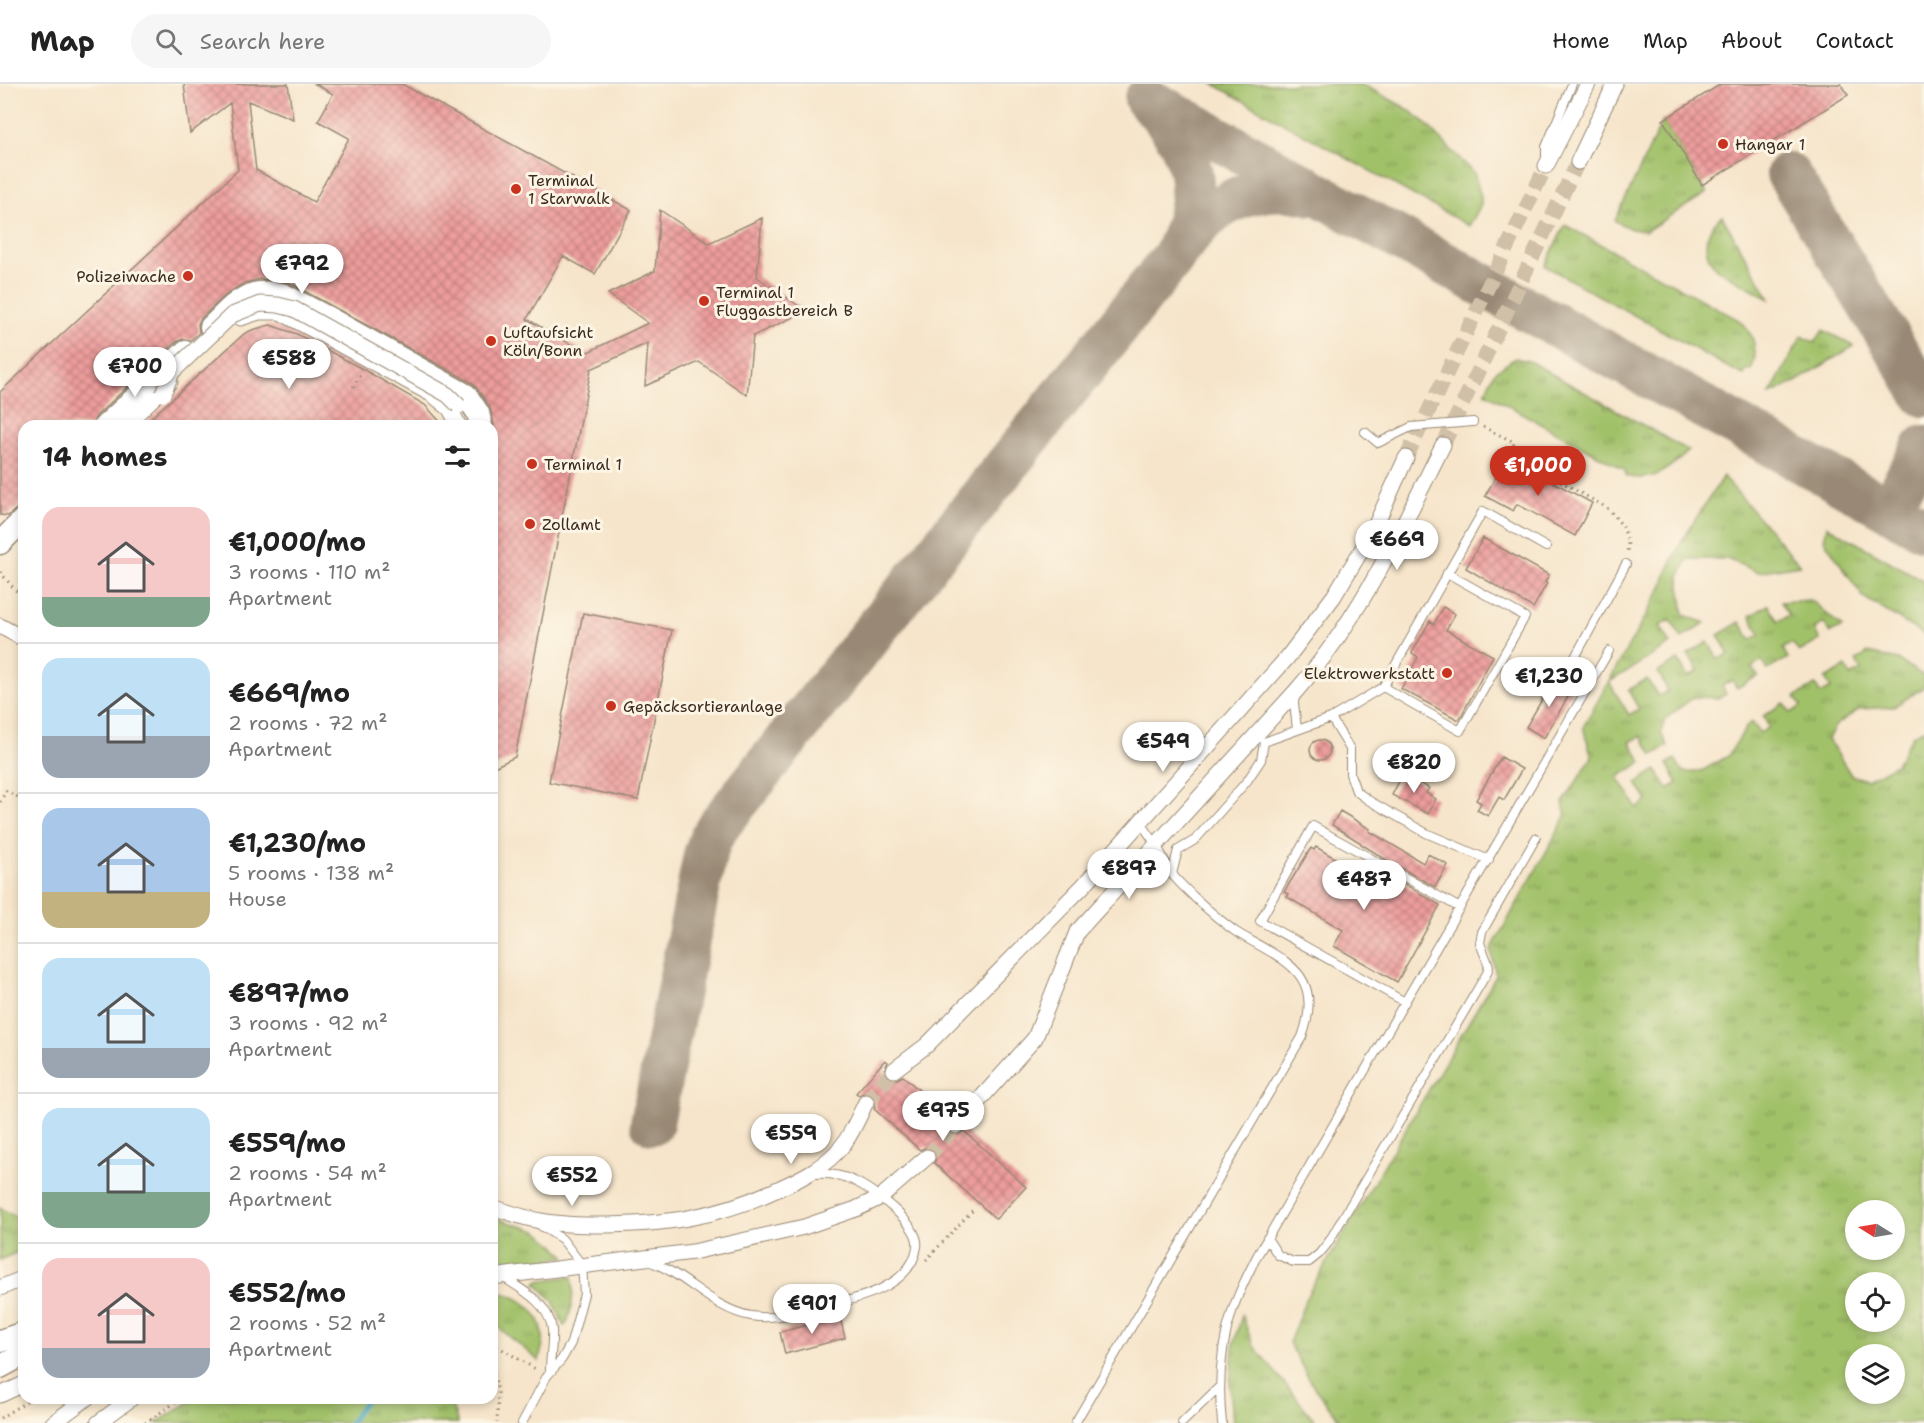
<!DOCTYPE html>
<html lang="en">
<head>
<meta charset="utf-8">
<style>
  :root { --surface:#fff; --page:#f6f6f6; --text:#222; --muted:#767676; --line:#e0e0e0; --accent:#c8321e }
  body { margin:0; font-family:"Shantell Sans",sans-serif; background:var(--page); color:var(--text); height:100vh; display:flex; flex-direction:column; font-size:22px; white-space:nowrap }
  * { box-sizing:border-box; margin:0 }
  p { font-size:20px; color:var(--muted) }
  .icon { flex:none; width:33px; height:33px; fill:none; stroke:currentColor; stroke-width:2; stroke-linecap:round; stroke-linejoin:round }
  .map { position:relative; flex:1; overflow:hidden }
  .details { position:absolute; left:18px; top:336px; width:480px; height:984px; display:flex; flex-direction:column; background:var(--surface); border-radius:18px; box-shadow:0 3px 9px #0003 }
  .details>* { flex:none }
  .needle { width:39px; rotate:281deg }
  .fabs { position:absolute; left:1845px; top:1116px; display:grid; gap:12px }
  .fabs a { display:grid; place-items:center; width:60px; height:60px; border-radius:50%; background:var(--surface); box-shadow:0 3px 9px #0003; font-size:30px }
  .price { position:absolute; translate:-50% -51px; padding:0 14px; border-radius:21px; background:#fff; color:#222; font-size:20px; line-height:39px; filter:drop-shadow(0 2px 3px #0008) }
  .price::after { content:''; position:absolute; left:50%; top:36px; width:18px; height:14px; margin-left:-9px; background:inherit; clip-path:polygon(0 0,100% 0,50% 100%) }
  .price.active { background:var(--accent); color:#fff }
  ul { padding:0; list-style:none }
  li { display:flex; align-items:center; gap:18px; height:150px; padding:0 24px }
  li+li { border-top:2px solid var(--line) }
  li span { display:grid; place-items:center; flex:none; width:168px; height:120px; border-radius:18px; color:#555 }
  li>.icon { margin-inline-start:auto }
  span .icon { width:72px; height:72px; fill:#fffc; stroke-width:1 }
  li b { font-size:26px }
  h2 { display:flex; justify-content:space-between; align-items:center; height:72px; padding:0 24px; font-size:26px }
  header { display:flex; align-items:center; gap:36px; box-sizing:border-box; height:84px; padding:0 30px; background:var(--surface); border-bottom:2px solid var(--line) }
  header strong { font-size:28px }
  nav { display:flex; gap:33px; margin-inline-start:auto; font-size:21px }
  .search { width:420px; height:54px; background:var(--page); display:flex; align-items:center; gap:15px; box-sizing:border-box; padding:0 21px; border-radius:33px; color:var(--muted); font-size:22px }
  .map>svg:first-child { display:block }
  .grass { fill:url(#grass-tufts); stroke:#6e7644; stroke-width:1.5; fill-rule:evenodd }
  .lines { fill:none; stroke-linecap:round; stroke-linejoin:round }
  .stream { stroke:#4aa8c9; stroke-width:4.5 }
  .taxiway { stroke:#988874; stroke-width:44 }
  .building { fill:url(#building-cross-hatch) }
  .street-tunnel { stroke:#d1c0a8; stroke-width:15; stroke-dasharray:15 8; stroke-linecap:butt }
  .lane-casing { stroke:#988874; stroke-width:10 }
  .street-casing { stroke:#988874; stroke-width:17 }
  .secondary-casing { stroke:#988874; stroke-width:25 }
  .path { stroke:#988874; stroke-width:3; stroke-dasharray:1.5 4.5; stroke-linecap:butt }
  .lane { stroke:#fff; stroke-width:8 }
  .street { stroke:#fff; stroke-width:15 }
  .secondary { stroke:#fff; stroke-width:22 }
  .street-bridge-casing { stroke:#988874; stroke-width:17; stroke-linecap:butt }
  .street-bridge { stroke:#fff; stroke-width:15 }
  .poi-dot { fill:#c8321e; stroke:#fcf5e5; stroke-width:2 }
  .labels { text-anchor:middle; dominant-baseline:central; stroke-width:6; stroke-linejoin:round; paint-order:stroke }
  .poi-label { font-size:16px; fill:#3b2a1e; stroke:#fcf5e5; text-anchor:start }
</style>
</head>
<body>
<header>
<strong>Map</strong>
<div class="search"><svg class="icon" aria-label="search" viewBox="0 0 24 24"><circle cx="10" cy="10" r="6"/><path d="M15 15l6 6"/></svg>Search here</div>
<nav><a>Home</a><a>Map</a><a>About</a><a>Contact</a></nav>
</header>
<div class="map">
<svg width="1924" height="1339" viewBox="0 0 1924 1339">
  <defs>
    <pattern id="grass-tufts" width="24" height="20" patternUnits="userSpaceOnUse" patternTransform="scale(1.5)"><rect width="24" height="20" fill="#a1c169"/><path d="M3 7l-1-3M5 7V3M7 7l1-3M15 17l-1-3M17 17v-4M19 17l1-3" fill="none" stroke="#849d56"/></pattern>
    <pattern id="building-cross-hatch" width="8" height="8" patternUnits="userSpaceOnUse" patternTransform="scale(1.5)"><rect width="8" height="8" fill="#ed9d9c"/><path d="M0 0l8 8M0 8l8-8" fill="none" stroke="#c1807f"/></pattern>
  </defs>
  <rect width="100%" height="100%" fill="#fcf5e5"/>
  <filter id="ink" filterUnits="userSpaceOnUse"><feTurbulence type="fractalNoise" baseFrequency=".0167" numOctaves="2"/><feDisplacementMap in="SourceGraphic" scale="12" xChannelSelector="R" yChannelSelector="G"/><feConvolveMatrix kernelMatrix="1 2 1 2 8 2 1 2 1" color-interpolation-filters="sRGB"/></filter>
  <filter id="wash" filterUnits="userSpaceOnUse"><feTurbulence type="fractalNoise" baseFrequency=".008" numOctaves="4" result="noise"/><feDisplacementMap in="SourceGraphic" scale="24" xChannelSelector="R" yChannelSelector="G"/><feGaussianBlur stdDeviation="1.35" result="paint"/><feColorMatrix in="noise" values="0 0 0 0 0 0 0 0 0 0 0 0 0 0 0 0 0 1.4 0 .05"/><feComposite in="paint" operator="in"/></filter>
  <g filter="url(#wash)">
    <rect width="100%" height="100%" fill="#f6e5cb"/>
    <path class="grass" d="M1213 0H1362L1406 24 1422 36 1474 89 1481 112V121L1469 142Z
      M1663 36 1707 109 1646 147 1631 145 1615 137Z
      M1722 132 1770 215 1716 185C1700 165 1704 148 1722 132Z
      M1565 141 1739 236C1754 250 1759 267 1751 286H1746L1744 291 1733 286 1545 182Z
      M1823 246 1854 262 1792 300 1770 310 1802 252 1815 259Z
      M1515 274 1529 277 1689 367C1669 384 1654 400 1626 392L1625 386 1485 309 1494 289Z
      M1723 392 1800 481 1758 488 1727 475H1688L1679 493 1684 531 1705 539 1682 554 1670 536 1660 542 1671 560 1609 598 1629 631 1639 625 1628 606 1647 595 1658 612 1668 607 1658 588 1678 576 1688 593 1698 587 1688 570 1708 558 1718 575 1729 570 1718 551 1740 538 1751 556 1760 550 1750 532 1768 521 1778 537 1789 531 1781 518 1811 516 1842 543 1831 549 1824 539 1814 545 1820 556 1799 568 1792 559 1783 565 1788 574 1768 586 1762 577 1752 583 1758 592 1737 604 1732 596 1722 602 1726 610 1719 614 1694 613 1665 635 1661 649 1668 662 1653 671 1641 652 1630 658 1642 678 1618 693 1637 724 1647 717 1636 699 1656 686 1668 705 1678 699 1667 680 1675 675 1683 688H1700L1728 672 1747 642 1752 638 1760 649 1769 643 1763 632 1784 619 1791 629 1801 622 1795 613 1815 601 1821 610 1831 604 1825 595 1846 583 1851 592 1861 586 1856 577 1868 569 1898 576 1924 592V603L1893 623 1860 625 1836 641 1828 655 1851 691 1867 696 1896 680 1913 651 1924 645V1339H1342L1313 1302 1289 1259 1308 1210 1496 892 1491 866 1566 732 1563 719 1592 673 1583 643 1662 503C1672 466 1703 425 1723 392ZM1856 1126H1894V1166H1856ZM1856 1198H1894V1238H1856ZM1856 1270H1894V1310H1856Z
      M1827 442 1924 497V551L1863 513 1824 456Z
      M0 1124 24 1137V1165L0 1176Z
      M492 1133 537 1147 550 1157 566 1173 492 1183Z
      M572 1192C574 1207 572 1225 567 1239L564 1242 553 1217 536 1199 538 1197Z
      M492 1208C520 1209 545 1229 543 1259 542 1265 540 1271 539 1277L492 1238Z
      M1242 1231 1253 1261 1317 1339H1233L1230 1302 1233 1263Z
      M196 1314H449L458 1339H156Z"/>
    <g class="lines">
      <path class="stream" d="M350 1339 367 1314"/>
      <path class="taxiway" d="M1158 21 1924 445
        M1788 90 1924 311
        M1180 163C1212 119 1257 95 1312 110
        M1889 425 1924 363
        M652 1039 705 771 711 754 718 742 1174 172C1206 110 1196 62 1146 15"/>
    </g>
    <g id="blocks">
      <path class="building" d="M184 0H288L293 35 248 17 256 86 314 118 349 54 318 37 333 10 315 0H402L631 126 595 190 563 172 527 235 586 269 648 239 608 210 655 187 660 126 709 159 762 134 757 193 806 227 753 252 747 311 699 278 645 302 648 259 591 285 515 673 492 684V349L494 340 490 323 473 299 288 198 261 195 244 199 227 210 201 234 198 240 199 249 191 256 183 255 176 258 96 332 92 342H24V418L8 432 0 431V308L238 86 230 19 190 49Z
        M1721 0H1841L1848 11 1702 101 1663 36Z
        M270 241 297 250 368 288 425 321 444 342H142L244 250 252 246Z
        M1507 373 1592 419 1575 452 1517 420 1513 427 1485 412Z
        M1483 454 1549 491 1545 498 1547 499 1533 524 1466 484Z
        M1443 523 1455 530 1446 546 1493 572 1459 636 1401 605 1418 573 1412 569 1430 537 1434 540Z
        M583 529 672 546 638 716 549 698Z
        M1554 595 1572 606 1544 654 1526 643Z
        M1310 666a10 10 0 1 1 20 0a10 10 0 1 1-20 0Z
        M1501 673 1522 685 1504 716 1499 713 1488 732 1477 726 1481 719 1476 716Z
        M1403 690 1429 704 1426 709 1436 715 1428 730 1392 711Z
        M1340 727 1370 745 1369 747 1423 779 1428 770 1448 781 1435 803 1385 775 1361 760V759L1332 741Z
        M1316 763 1372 796 1379 785 1440 821 1397 898 1334 862 1343 846 1287 813 1288 810 1284 808 1311 764 1314 766Z
        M885 976 888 978 884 987 887 992 895 996 903 992 950 1034 946 1041 949 1049 958 1051 964 1047 1026 1103 996 1135 934 1079 937 1072 934 1066 926 1063 920 1066 874 1025 876 1018 874 1012 866 1008 859 1011 856 1009Z
        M840 1233 845 1254 785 1270 780 1248Z"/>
    </g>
  </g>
  <g filter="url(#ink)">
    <use href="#blocks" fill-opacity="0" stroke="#988874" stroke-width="1.5"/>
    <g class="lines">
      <path class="street-tunnel" d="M1443 361 1578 78
        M1406 374 1546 82
        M866 1018 894 986
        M927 1073 956 1042"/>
      <defs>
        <path id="lane" d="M1546 74V63L1572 0
          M1365 348 1378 359 1411 343 1473 338
          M1593 593 1580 584 1574 575 1626 480
          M1383 603 1460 647 1525 533 1447 489
          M1295 611 1294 619 1297 645
          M1331 634 1350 665V690L1356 707 1368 716 1426 749 1489 776
          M1172 790 1178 766 1195 756 1247 697 1261 676 1264 658 1331 634 1383 603 1483 427 1546 463
          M1405 918 1260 837 1313 742 1460 824
          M1267 1154 1278 1171 1293 1178H1309L1319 1170 1328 1159 1487 889 1489 882 1480 859 1482 848 1536 754
          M647 1177C685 1188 711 1225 751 1232 774 1236 796 1229 818 1224 852 1216 911 1205 917 1163 921 1141 872 1105 854 1097 842 1091 827 1089 814 1090
          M504 1194C523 1206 549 1220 552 1245 553 1258 550 1274 550 1288
          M522 1339 547 1292 562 1275 571 1259 584 1210 582 1181 562 1155 541 1142
          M1075 1339 1302 953C1326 887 1282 876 1236 848 1222 838 1207 825 1194 813 1187 806 1178 798 1172 790 1166 781 1162 770 1156 761 1152 754 1146 746 1141 739
          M1182 1339 1220 1302
          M1222 1339C1218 1302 1220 1264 1232 1228 1238 1209 1248 1190 1257 1172L1609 567"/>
        <path id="street" d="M1578 78 1615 0
          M1546 82 1588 0
          M241 234 259 228H280L433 311 450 325 459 342
          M124 342 170 298
          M0 542 24 555
          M894 986 927 961 1083 802 1287 574 1334 512 1373 447 1406 374
          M956 1042 1035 954 1077 848 1296 607C1360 535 1400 447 1443 361
          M492 1123C505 1127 518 1132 531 1135 552 1140 574 1141 595 1141 663 1141 716 1134 778 1105 802 1094 825 1083 842 1062 852 1050 859 1032 866 1018
          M492 1193 693 1168 804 1143 856 1125 881 1113 927 1073
          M0 1204 24 1194
          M0 1311 24 1300
          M53 1339 87 1314
          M98 1339 132 1314"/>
        <path id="secondary" d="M211 243C235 220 246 203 282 210L332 236 466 311 478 329 481 342
          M105 342 185 268
          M0 459 24 435
          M0 1257 24 1249
          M0 1283 24 1270"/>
      </defs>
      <use href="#lane" class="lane-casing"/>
      <use href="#street" class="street-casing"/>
      <use href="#secondary" class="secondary-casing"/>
      <path class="path" d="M353 303 362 288
        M1483 343 1514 358 1512 370 1609 425 1623 443 1628 458 1627 470
        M0 488 24 516
        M0 718 6 707 24 716
        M926 1176 973 1126
        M492 1259 537 1286
        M492 1279 498 1309 497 1339
        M0 1334 27 1317
        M145 1339 182 1314"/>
      <use href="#lane" class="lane"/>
      <use href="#street" class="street"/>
      <use href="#secondary" class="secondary"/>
      <defs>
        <path id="street-bridge" d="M163 310 172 288 232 231 260 220 278 221 294 225 448 311 459 322"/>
      </defs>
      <use href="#street-bridge" class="street-bridge-casing"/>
      <use href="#street-bridge" class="street-bridge"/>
    </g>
  </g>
  <g class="poi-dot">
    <circle cx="1723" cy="60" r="6"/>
    <circle cx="516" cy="105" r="6"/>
    <circle cx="188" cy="192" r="6"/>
    <circle cx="704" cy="217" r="6"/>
    <circle cx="491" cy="257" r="6"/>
    <circle cx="532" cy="380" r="6"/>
    <circle cx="530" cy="440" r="6"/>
    <circle cx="1447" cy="589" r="6"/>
    <circle cx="611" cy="622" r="6"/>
  </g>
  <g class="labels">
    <g class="poi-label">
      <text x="1735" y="60">Hangar 1</text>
      <text x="528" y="96">Terminal<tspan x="528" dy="18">1 Starwalk</tspan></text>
      <text x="176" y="192" text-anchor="end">Polizeiwache</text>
      <text x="716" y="208">Terminal 1<tspan x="716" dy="18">Fluggastbereich B</tspan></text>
      <text x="503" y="248">Luftaufsicht<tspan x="503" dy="18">Köln/Bonn</tspan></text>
      <text x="544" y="380">Terminal 1</text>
      <text x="542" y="440">Zollamt</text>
      <text x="1435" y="589" text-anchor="end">Elektrowerkstatt</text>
      <text x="623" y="622">Gepäcksortieranlage</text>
    </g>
  </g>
</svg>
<div class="fabs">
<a><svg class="needle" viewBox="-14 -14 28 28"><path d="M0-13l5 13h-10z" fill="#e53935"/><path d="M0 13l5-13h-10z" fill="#767676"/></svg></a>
<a><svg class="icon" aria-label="locate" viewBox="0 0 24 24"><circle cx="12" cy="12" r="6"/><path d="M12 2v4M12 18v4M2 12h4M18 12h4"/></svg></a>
<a><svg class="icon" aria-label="layers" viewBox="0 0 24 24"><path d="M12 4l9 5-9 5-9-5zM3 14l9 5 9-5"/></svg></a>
</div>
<b class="price" style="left:302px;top:211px">€792</b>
<b class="price" style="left:289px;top:306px">€588</b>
<b class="price" style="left:135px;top:314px">€700</b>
<b class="price active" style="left:1538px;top:413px">€1,000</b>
<b class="price" style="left:1397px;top:487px">€669</b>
<b class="price" style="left:1549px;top:624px">€1,230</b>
<b class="price" style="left:1163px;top:689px">€549</b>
<b class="price" style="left:1414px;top:710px">€820</b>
<b class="price" style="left:1129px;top:816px">€897</b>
<b class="price" style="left:1364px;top:827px">€487</b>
<b class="price" style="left:943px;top:1058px">€975</b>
<b class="price" style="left:791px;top:1081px">€559</b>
<b class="price" style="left:572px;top:1123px">€552</b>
<b class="price" style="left:812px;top:1251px">€901</b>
<section class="details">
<h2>14 homes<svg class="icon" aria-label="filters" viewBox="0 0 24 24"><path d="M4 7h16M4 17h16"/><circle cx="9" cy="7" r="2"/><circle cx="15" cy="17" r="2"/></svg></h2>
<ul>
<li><span style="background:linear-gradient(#f6c9c9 75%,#7fa58c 0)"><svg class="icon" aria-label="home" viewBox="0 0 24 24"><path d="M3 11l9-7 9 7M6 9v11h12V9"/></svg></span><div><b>€1,000/mo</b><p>3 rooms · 110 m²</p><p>Apartment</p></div></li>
<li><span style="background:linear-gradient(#bfe0f5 65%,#9aa5b1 0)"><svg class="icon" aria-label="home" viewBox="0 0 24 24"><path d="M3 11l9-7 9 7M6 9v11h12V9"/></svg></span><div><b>€669/mo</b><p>2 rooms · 72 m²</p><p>Apartment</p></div></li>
<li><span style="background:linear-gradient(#a9c7e8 70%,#c2b280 0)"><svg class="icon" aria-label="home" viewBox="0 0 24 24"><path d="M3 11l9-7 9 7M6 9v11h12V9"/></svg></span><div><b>€1,230/mo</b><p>5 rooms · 138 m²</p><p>House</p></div></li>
<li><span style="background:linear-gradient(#bfe0f5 75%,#9aa5b1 0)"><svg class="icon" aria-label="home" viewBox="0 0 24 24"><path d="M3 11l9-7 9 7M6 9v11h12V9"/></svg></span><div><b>€897/mo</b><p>3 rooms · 92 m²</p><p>Apartment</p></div></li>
<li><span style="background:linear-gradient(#bfe0f5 70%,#7fa58c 0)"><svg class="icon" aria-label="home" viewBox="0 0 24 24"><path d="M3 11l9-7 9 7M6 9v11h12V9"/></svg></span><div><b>€559/mo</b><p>2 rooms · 54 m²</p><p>Apartment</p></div></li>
<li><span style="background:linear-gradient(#f6c9c9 75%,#9aa5b1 0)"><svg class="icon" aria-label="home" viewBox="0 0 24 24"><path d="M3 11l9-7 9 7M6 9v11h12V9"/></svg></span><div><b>€552/mo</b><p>2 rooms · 52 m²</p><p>Apartment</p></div></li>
</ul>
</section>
</div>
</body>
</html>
